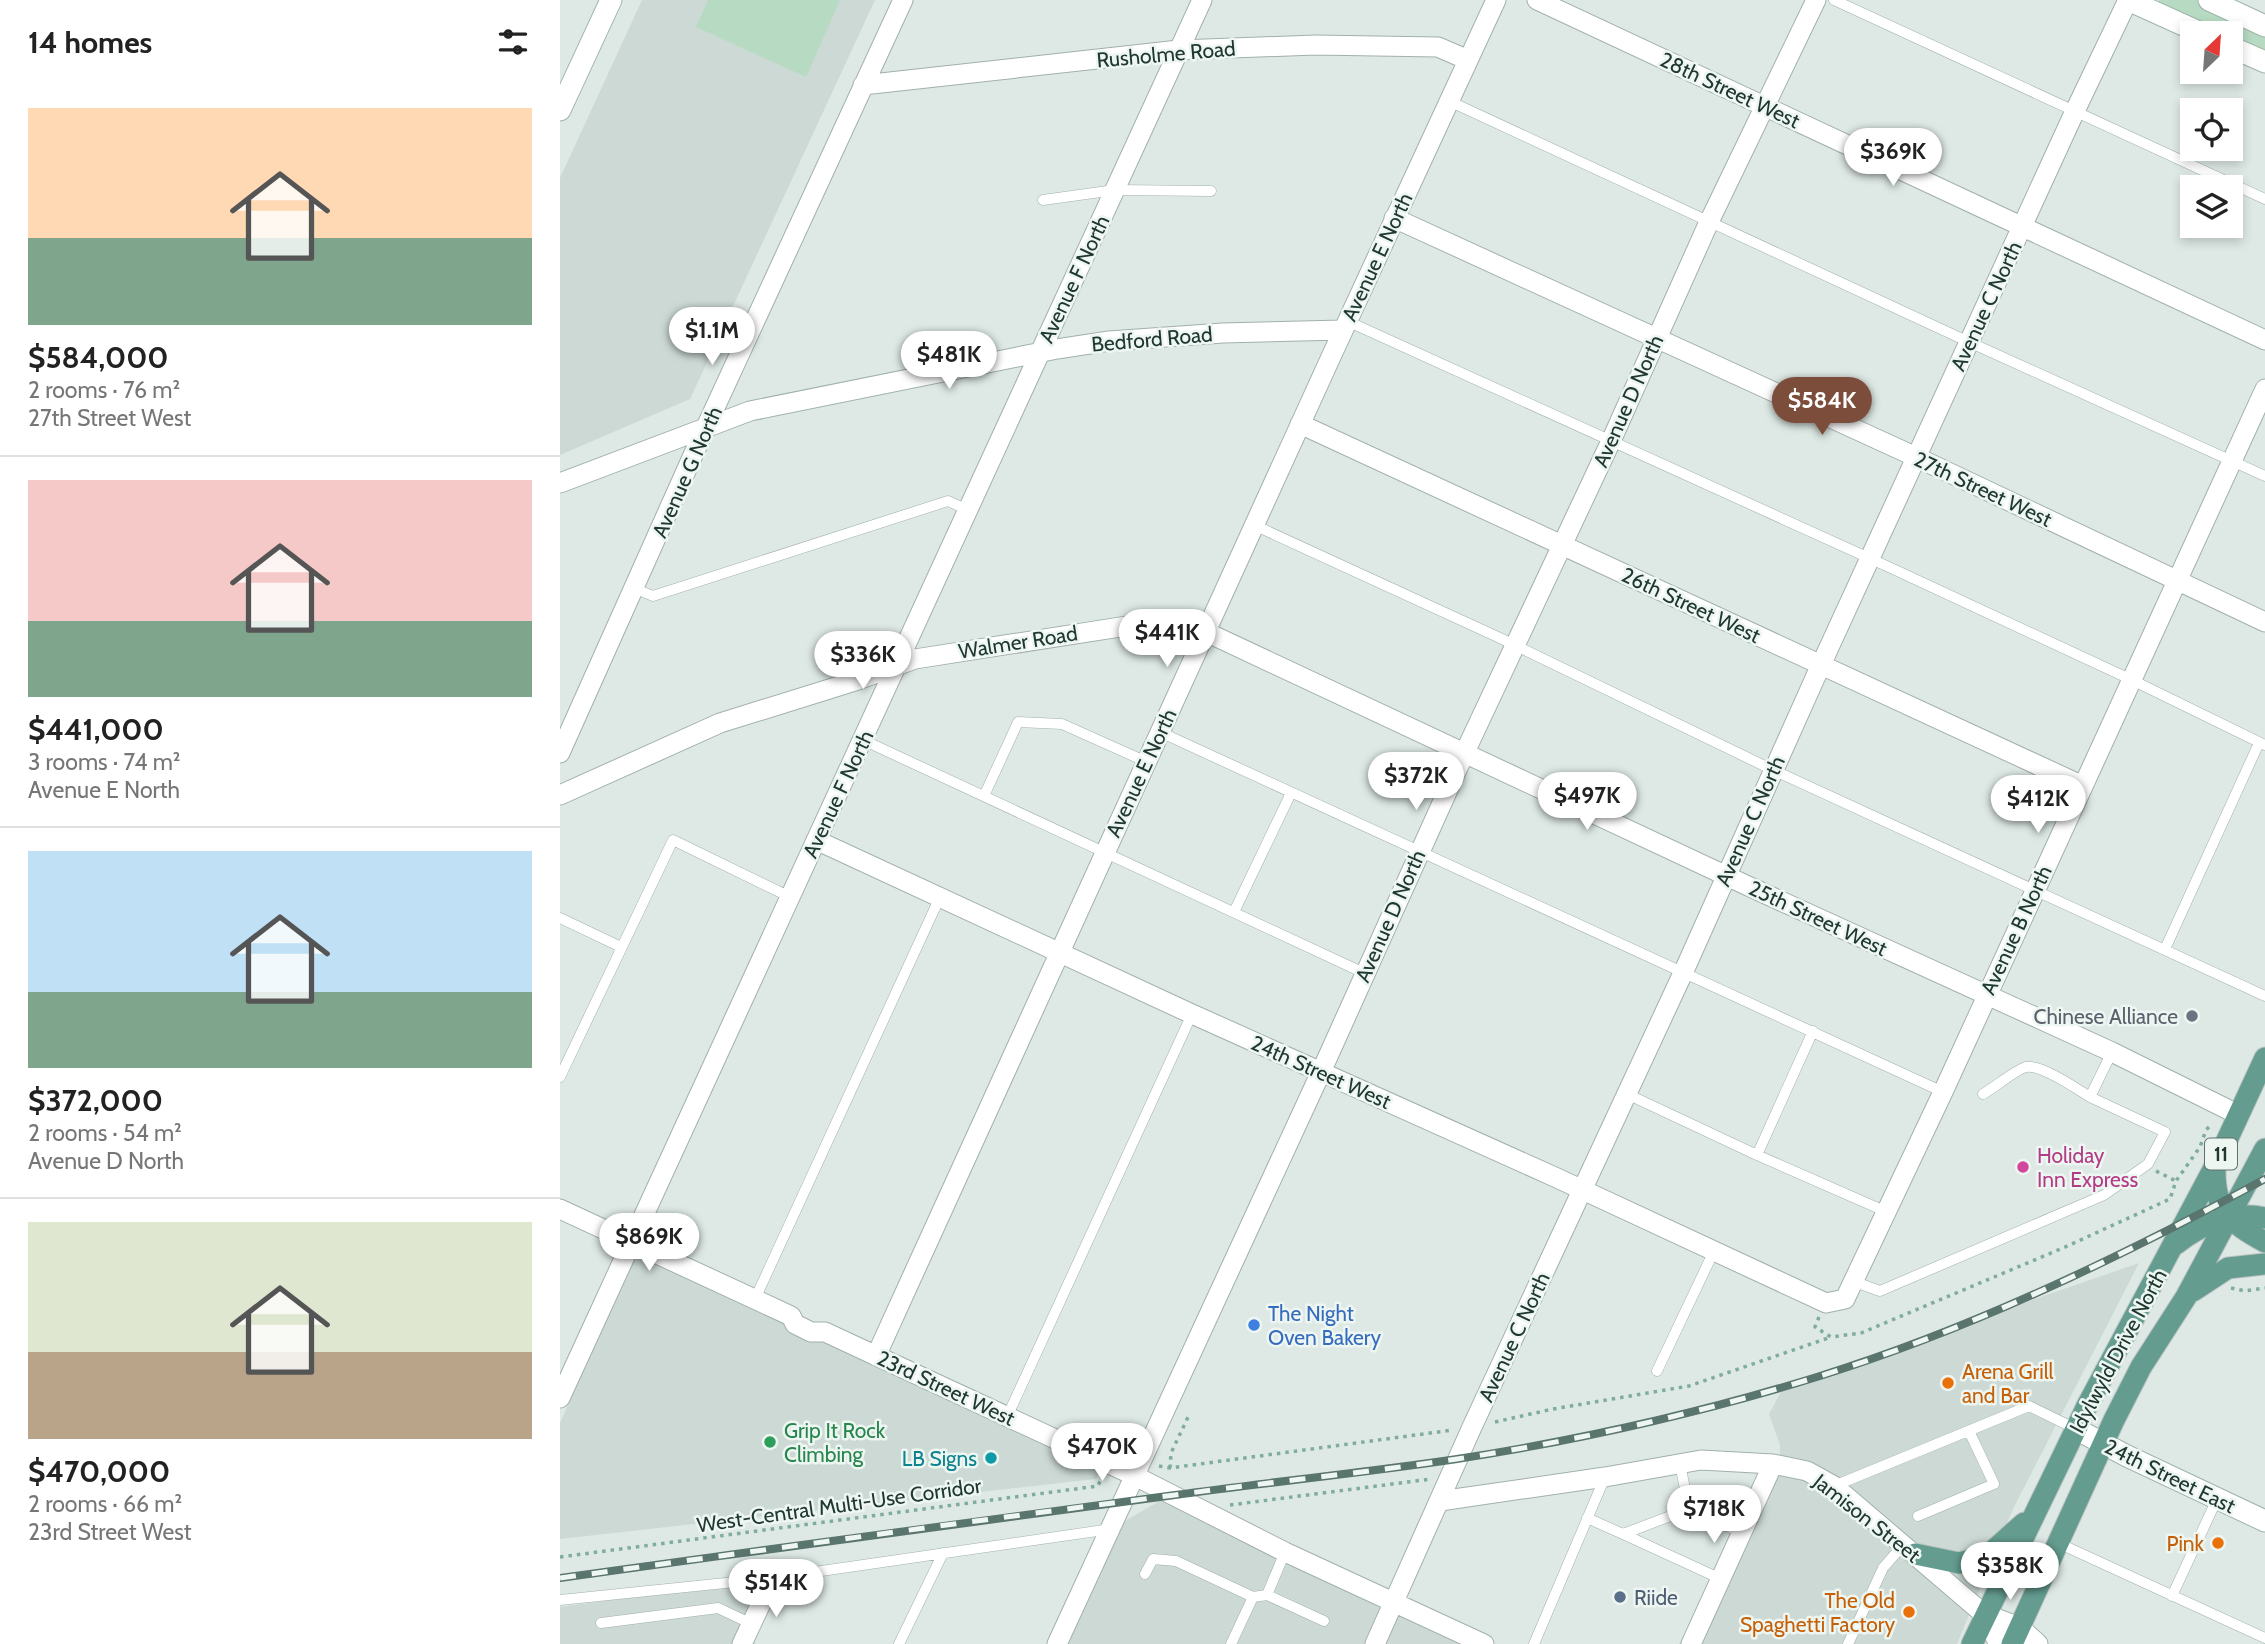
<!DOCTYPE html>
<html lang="en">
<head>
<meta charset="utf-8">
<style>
  :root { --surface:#fff; --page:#f2f2f2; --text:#222; --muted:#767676; --line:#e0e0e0; --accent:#7d4d3b }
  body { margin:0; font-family:Cabin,sans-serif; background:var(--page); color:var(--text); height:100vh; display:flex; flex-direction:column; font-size:26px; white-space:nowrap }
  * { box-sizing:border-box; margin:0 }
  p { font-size:23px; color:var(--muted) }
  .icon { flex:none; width:38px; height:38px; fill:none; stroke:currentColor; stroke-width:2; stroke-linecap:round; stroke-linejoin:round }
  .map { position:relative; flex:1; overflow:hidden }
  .drawer { display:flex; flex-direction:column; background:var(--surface); width:560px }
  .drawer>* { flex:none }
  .needle { width:46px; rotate:25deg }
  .buttons { position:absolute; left:1620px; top:21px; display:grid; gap:14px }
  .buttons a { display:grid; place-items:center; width:63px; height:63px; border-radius:0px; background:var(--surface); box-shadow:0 4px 10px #0003; font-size:35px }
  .price { position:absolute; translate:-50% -60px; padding:0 16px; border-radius:24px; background:#fff; color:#222; font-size:23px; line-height:46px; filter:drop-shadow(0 2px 4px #0008) }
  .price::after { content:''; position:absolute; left:50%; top:42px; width:21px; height:16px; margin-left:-10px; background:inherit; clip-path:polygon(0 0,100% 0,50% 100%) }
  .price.selected { background:var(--accent); color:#fff }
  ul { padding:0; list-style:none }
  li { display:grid; align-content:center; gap:14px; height:371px; padding:0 28px }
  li+li { border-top:2px solid var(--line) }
  li span { display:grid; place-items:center; height:217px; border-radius:0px; color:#555 }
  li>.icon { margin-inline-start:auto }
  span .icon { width:126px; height:126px; fill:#fffc; stroke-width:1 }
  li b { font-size:30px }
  h2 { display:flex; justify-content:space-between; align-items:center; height:84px; padding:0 28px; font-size:30px }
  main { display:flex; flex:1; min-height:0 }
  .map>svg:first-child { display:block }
  .built { fill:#ccd9d4 }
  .green { fill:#b7dac2 }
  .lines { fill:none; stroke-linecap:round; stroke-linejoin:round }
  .lane-casing { stroke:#a1b0ac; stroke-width:11 }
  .street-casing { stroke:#a1b0ac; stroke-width:21 }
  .secondary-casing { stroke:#9eb4ad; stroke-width:23 }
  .primary-casing { stroke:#bcc3c2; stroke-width:23 }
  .path { stroke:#80ac9f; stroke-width:3.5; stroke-dasharray:3.5 5; stroke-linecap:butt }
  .lane { stroke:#fff; stroke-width:10 }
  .street { stroke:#fff; stroke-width:19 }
  .secondary { stroke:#fff; stroke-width:21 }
  .primary { stroke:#649d90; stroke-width:21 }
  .rail-casing { stroke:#5a746e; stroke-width:8 }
  .rail { stroke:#eef6f2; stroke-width:5; stroke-dasharray:16; stroke-linecap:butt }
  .worship-dot { fill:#6b7280; stroke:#eef6f2; stroke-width:2.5 }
  .hotel-dot { fill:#d1479c; stroke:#eef6f2; stroke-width:2.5 }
  .shop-dot { fill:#3f7fe0; stroke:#eef6f2; stroke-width:2.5 }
  .food-dot { fill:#e8710a; stroke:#eef6f2; stroke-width:2.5 }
  .leisure-dot { fill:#2e9e5b; stroke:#eef6f2; stroke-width:2.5 }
  .culture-dot { fill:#0f9aa8; stroke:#eef6f2; stroke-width:2.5 }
  .service-dot { fill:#5c6f8a; stroke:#eef6f2; stroke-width:2.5 }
  .labels { text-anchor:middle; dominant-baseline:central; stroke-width:5; stroke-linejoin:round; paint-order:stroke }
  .shield { fill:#eef6f2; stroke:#5e716c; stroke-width:2 }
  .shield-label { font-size:19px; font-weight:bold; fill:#203832 }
  .street-label { font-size:21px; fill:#203832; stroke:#eef6f2 }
  .worship-label { font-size:21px; fill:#5b616d; stroke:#eef6f2; text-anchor:end }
  .hotel-label { font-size:21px; fill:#b23c85; stroke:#eef6f2; text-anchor:start }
  .shop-label { font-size:21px; fill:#366cbe; stroke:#eef6f2; text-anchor:start }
  .food-label { font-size:21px; fill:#c56008; stroke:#eef6f2; text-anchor:end }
  .leisure-label { font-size:21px; fill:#27864d; stroke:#eef6f2; text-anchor:start }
  .culture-label { font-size:21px; fill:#0d838f; stroke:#eef6f2; text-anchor:end }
  .service-label { font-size:21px; fill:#4e5e75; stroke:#eef6f2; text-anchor:start }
</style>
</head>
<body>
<main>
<section class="drawer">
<h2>14 homes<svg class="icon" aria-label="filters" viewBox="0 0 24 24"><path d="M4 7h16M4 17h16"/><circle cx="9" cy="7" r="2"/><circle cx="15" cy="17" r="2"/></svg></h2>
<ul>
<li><span style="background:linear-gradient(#ffd9b3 60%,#7fa58c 0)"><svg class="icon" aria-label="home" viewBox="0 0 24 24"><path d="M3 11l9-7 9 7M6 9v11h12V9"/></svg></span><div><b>$584,000</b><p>2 rooms · 76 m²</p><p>27th Street West</p></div></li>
<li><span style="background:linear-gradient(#f6c9c9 65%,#7fa58c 0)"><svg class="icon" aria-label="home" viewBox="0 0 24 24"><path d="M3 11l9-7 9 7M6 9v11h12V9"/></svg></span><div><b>$441,000</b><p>3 rooms · 74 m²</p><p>Avenue E North</p></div></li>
<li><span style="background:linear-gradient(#bfe0f5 65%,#7fa58c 0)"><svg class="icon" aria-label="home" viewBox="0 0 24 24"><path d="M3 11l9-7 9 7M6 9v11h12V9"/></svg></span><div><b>$372,000</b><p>2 rooms · 54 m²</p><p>Avenue D North</p></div></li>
<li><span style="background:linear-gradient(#dfe7d0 60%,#b9a48a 0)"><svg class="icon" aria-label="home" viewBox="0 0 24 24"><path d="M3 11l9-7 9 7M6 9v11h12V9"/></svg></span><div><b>$470,000</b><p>2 rooms · 66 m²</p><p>23rd Street West</p></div></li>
</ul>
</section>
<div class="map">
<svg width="1705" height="1644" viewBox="0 0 1705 1644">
  <rect width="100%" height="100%" fill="#dee9e5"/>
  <path class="built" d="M82 0H315L130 399 0 455V178Z
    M76 1255 542 1467 536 1479 0 1539V1423Z
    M1579 1263 1453 1509 1397 1644H1119L1220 1453V1445L1209 1414 1224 1386Z
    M610 1495 931 1644H497L551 1529Z
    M213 1578 185 1639 197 1644H0V1607Z"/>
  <path class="green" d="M148 0H280L246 77 136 27Z
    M1599 0H1637L1705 31V52L1671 36V33H1665L1599 2Z"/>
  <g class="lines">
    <defs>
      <path id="lane" d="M1274 0 1705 199
        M889 101 1409 342 1705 476
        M483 200 555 190 651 191
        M787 321 1331 568 1572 680 1705 745
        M696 526 940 638 1213 770 1705 996
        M76 589 93 596 388 501 408 510
        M600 732 1383 1092
        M303 740 804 973
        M424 796 458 722 502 724 587 762
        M674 912 731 793
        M0 918 61 947
        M1605 949 1699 743
        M0 1077 113 840 230 897
        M1067 1094 1197 1155 1327 1212
        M1423 1094C1434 1088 1455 1070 1466 1067 1481 1064 1517 1089 1530 1097L1552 1052
        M1197 1155 1253 1031
        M1295 1282 1320 1291 1544 1195 1588 1164 1605 1132 1530 1097
        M195 1299 380 897
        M1097 1371 1154 1251
        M447 1417 632 1014
        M1274 1486 1469 1406 1516 1429
        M1129 1509 1182 1533
        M1358 1516 1434 1484 1409 1431
        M1027 1518 1063 1534 1129 1509 1120 1464
        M1063 1534 1161 1579
        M1498 1543 1705 1638
        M585 1574 593 1559 616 1561 693 1597
        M707 1595 764 1621
        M1612 1596 1657 1499
        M0 1600 213 1578 551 1529
        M41 1623 158 1608 192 1624
        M339 1644 383 1553
        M671 1644 693 1597 707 1595 725 1552
        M974 1644 1045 1477
        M1288 1644 1323 1568 1343 1545"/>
      <path id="street" d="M977 0 1705 340
        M303 85 619 50 755 45 878 47 908 60
        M834 218 1356 457 1705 622
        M740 424 1523 786
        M0 483 190 411 497 349 549 341 663 333 783 330
        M0 753 134 453 343 0
        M0 795 160 723 295 681 355 659 586 623H622L646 632 1188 886 1552 1052 1679 1115
        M256 840 632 1014 997 1178 1266 1303 1285 1299 1383 1092 1705 389
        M0 1209 231 1316 235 1324 251 1332H265L575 1476 725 1552 924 1644
        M316 1356 770 359 936 0
        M0 1398 642 0
        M880 1501 1045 1477 1141 1460 1213 1464 1247 1471 1274 1486 1425 1615
        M182 1644 213 1578
        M497 1644 761 1072 905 752 1051 441 1149 222 1256 0
        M815 1644 912 1427 1123 973 1255 678 1515 111 1568 0
        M1131 1644 1213 1464"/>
      <path id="secondary" d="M1568 0 1641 33
        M1649 0 1705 26
        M1671 47 1705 62
        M0 110 51 0
        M1516 1429 1567 1456 1705 1521
        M1425 1615 1459 1628 1477 1644
        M1425 1615 1440 1644"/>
      <path id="primary" d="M1655 1168C1654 1211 1670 1222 1705 1242
        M1616 1244C1640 1225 1673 1210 1705 1218
        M1633 1291 1668 1268 1705 1264
        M1355 1554 1399 1563 1427 1556 1464 1523
        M1412 1644 1527 1406 1655 1166 1705 1058
        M1452 1644 1554 1420 1581 1367 1626 1297 1705 1149"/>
    </defs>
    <use href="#lane" class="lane-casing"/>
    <use href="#street" class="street-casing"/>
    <use href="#secondary" class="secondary-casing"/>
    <use href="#primary" class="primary-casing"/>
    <path class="path" d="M1596 1171 1616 1181
      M1671 1288 1685 1291 1705 1288
      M1259 1317 1255 1327 1271 1337 1301 1333 1503 1248 1610 1199 1616 1181 1640 1147 1646 1130 1651 1125
      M935 1422 993 1409 1129 1386 1271 1337
      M599 1466 610 1468 893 1430
      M610 1468 611 1453 629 1415
      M670 1505 871 1479
      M0 1557 538 1486 541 1479"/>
    <use href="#lane" class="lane"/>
    <use href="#street" class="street"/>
    <use href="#secondary" class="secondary"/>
    <use href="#primary" class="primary"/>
    <defs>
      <path id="rail" d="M0 1578C205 1550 410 1521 615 1495 709 1482 803 1473 897 1459 1020 1440 1141 1413 1260 1376 1414 1328 1563 1256 1705 1179"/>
    </defs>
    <use href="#rail" class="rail-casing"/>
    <use href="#rail" class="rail"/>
  </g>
  <circle class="worship-dot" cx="1632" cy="1016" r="7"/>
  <circle class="hotel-dot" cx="1463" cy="1167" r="7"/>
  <circle class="shop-dot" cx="694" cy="1325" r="7"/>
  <g class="food-dot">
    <circle cx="1388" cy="1383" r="7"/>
    <circle cx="1658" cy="1543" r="7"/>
    <circle cx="1349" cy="1612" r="7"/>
  </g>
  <circle class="leisure-dot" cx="210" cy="1442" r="7"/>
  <circle class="culture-dot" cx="431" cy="1458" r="7"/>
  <circle class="service-dot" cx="1060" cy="1597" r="7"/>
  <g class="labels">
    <rect class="shield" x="1645" y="1138.5" width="32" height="31" rx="5"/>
    <g class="shield-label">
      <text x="1661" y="1154">11</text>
    </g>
    <g class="street-label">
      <text transform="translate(606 54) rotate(-5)">Rusholme Road</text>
      <text transform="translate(1170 90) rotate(25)">28th Street West</text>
      <text transform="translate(817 257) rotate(-65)">Avenue E North</text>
      <text transform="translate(514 279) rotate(-65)">Avenue F North</text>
      <text transform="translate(1426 306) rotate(-65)">Avenue C North</text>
      <text transform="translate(592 339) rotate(-5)">Bedford Road</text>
      <text transform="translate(1068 401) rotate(-66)">Avenue D North</text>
      <text transform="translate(127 472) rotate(-66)">Avenue G North</text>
      <text transform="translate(1423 489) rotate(25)">27th Street West</text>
      <text transform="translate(1131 605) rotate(25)">26th Street West</text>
      <text transform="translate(458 642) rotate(-9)">Walmer Road</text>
      <text transform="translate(581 773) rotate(-65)">Avenue E North</text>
      <text transform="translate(278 794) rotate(-65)">Avenue F North</text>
      <text transform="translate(1190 821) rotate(-66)">Avenue C North</text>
      <text transform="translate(830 916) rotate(-66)">Avenue D North</text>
      <text transform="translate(1258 918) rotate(25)">25th Street West</text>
      <text transform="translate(1456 930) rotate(-65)">Avenue B North</text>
      <text transform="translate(761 1072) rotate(24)">24th Street West</text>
      <text transform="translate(954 1337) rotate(-65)">Avenue C North</text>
      <text transform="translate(1558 1351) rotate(-62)">Idylwyld Drive North</text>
      <text transform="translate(386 1388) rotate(25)">23rd Street West</text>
      <text transform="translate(1610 1476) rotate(26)">24th Street East</text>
      <text transform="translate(279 1505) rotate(-8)">West-Central Multi-Use Corridor</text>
      <text transform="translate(1307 1518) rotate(38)">Jamison Street</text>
    </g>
    <g class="worship-label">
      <text x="1618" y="1016">Chinese Alliance</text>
    </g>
    <g class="hotel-label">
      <text x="1477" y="1155">Holiday<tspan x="1477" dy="24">Inn Express</tspan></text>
    </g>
    <g class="shop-label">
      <text x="708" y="1313">The Night<tspan x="708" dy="24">Oven Bakery</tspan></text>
    </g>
    <g class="food-label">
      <text x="1402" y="1371" text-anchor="start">Arena Grill<tspan x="1402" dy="24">and Bar</tspan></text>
      <text x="1644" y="1543">Pink</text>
      <text x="1335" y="1600">The Old<tspan x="1335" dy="24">Spaghetti Factory</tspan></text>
    </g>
    <g class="leisure-label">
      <text x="224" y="1430">Grip It Rock<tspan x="224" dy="24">Climbing</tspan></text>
    </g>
    <g class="culture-label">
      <text x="417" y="1458">LB Signs</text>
    </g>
    <g class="service-label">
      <text x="1074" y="1597">Riide</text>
    </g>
  </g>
</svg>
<div class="buttons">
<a><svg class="needle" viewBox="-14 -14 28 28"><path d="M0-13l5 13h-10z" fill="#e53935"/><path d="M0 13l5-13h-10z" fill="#767676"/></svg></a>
<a><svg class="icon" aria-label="locate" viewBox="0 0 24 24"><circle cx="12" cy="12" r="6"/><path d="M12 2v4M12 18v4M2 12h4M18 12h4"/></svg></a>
<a><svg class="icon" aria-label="layers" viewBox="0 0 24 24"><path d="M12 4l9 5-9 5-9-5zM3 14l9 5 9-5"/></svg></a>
</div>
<b class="price" style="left:1333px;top:188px">$369K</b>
<b class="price" style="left:152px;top:367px">$1.1M</b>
<b class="price" style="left:389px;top:391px">$481K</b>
<b class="price selected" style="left:1262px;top:437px">$584K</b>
<b class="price" style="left:607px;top:669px">$441K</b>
<b class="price" style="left:303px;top:691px">$336K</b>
<b class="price" style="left:856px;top:812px">$372K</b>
<b class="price" style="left:1027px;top:832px">$497K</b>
<b class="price" style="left:1478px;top:835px">$412K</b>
<b class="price" style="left:89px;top:1273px">$869K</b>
<b class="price" style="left:542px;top:1483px">$470K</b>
<b class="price" style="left:1154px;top:1545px">$718K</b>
<b class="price" style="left:1450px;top:1602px">$358K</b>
<b class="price" style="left:216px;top:1619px">$514K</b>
</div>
</main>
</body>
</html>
